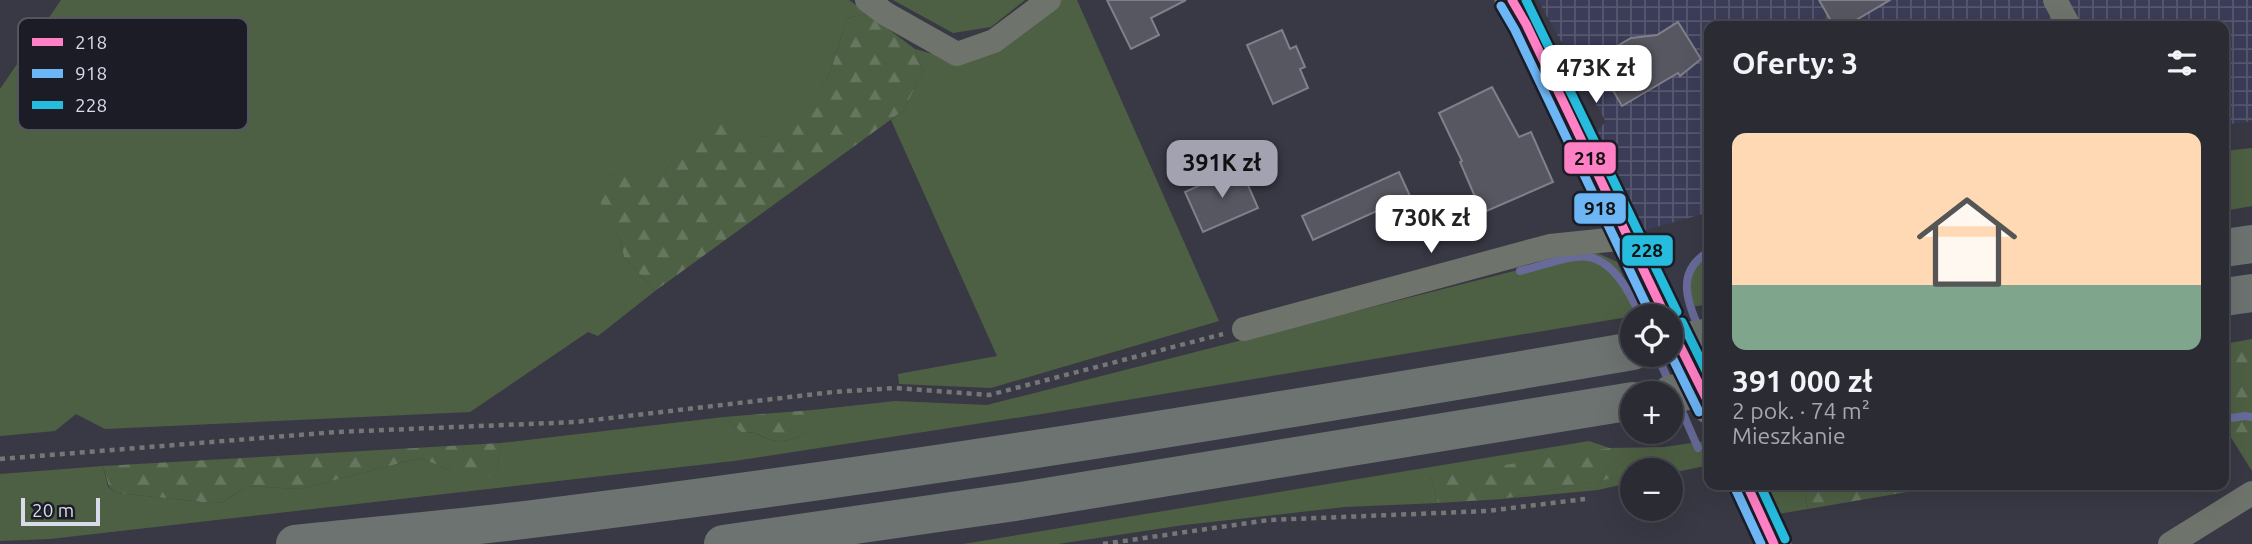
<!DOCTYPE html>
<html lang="pl">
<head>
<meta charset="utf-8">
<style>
  :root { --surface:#2b2b34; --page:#373740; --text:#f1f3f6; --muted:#a6a7ac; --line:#47474f; --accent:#a2a2b0 }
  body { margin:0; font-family:Ubuntu,sans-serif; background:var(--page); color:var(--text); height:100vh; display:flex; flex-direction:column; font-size:26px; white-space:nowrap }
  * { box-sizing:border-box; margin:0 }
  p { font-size:23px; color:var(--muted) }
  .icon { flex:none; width:38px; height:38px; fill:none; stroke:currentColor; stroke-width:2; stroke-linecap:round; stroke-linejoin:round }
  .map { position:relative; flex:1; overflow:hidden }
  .panel { position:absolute; left:1704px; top:21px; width:525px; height:469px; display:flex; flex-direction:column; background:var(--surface); border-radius:14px; box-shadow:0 7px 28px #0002,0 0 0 2px var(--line) }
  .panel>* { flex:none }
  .buttons { position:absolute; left:1620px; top:304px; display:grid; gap:14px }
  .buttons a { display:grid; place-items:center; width:63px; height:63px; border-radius:50%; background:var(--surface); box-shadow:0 7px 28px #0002,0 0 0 2px var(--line); font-size:35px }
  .scale { position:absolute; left:21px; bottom:18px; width:79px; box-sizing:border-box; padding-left:7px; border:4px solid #dadbea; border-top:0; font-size:19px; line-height:24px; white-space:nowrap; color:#dadbea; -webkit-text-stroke:5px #1c1c27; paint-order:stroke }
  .price { position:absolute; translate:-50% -60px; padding:0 16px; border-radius:14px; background:#fff; color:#222; font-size:23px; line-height:46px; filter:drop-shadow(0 2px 4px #0008) }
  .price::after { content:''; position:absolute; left:50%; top:42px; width:21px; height:16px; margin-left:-10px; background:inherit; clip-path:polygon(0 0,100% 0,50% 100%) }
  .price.active { background:var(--accent); color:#111 }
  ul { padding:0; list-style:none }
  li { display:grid; align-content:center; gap:14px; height:371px; padding:0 28px }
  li+li { border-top:2px solid var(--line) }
  li span { display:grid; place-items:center; height:217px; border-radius:14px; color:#555 }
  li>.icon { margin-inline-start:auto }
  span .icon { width:126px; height:126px; fill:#fffc; stroke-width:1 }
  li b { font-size:30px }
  h2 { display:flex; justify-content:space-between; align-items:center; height:84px; padding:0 28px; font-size:30px }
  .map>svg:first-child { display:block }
  .industrial { fill:url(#industrial-grid) }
  .grass { fill:#4e6044 }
  .forest { fill:url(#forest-firs) }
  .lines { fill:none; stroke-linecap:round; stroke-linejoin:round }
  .stream { stroke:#686a99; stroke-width:8 }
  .building { fill:#575761; stroke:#7f808b; stroke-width:2 }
  .path { stroke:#747775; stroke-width:4.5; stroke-dasharray:5 5; stroke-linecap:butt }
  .street { stroke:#6e746b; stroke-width:24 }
  .secondary { stroke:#70776f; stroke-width:35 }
  .highway { stroke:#6d7370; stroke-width:38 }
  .bus-1-casing { stroke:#1c1c27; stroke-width:14 }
  .bus-2-casing { stroke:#1c1c27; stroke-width:14 }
  .bus-3-casing { stroke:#1c1c27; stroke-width:14 }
  .bus-1 { stroke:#ff80c5; stroke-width:9 }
  .bus-2 { stroke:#6db6f5; stroke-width:9 }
  .bus-3 { stroke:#26bcdd; stroke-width:9 }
  .key { fill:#1c1c27; stroke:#555562; stroke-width:2 }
  .key-label { font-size:19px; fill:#dadbea }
  .line-badge { stroke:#1c1c27; stroke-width:2.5 }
  .pale-badge-label { font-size:19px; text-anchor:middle; font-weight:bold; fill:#111 }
</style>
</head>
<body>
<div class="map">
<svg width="2252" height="544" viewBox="0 0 2252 544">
  <defs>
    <pattern id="industrial-grid" width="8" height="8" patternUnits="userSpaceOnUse" patternTransform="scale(1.75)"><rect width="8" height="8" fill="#3b3c57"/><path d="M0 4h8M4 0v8" fill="none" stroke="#57586f"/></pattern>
    <pattern id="forest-firs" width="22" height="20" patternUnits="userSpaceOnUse" patternTransform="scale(1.75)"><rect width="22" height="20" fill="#4e6044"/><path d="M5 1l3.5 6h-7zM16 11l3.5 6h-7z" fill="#67765f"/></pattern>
  </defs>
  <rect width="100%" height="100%" fill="#393945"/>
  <path class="industrial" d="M1538 0H2252V121L2224 125V26H1710V212L1642 231 1596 131 1606 122Z"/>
  <path class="grass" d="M61 0H849L868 14 847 18 829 76 785 136 753 137 702 124 664 172 602 204 620 239 624 257 655 291 598 336 588 332 470 412 105 429 76 414 55 431 0 436V89Z
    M893 0H1025L991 27 953 33Z
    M1060 0H1077L1219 321 991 388 899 384 898 374 997 356 891 120 904 110 923 71 915 49 951 59Z
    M2252 148V206L2224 211V151Z
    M1593 251 1617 262 1640 315 1048 413 734 461 50 539 0 541V474L103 466 108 487 117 493 212 503 223 502 247 486 300 489 420 458 452 471 497 470 501 443 724 417 741 432C761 431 757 437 772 440 787 444 803 436 813 426V410L895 401 987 405Z
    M1710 255V304L1691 307C1687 283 1687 270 1710 255Z
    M1589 441 1610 448 1664 447 1705 441 1710 453V465L1671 473V471H1633V482L1598 490 1502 499 1619 477H1431L1438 503 1345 507 1184 525 1058 544H963Z
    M1767 485H1803L1808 509 1778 514Z"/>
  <path class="forest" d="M868 14 915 49 923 71 904 110 655 291 624 257 620 239 601 204V185L612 167 664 172 702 123 732 115 753 137 785 135 829 76 847 18Z
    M2252 339V471L2230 436 2224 437V344Z
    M813 410V426C803 436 787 444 772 440 758 437 762 431 741 432L724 417Z
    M501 443 497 470 489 476 452 471 420 458 300 489 247 486 223 502 212 503 117 493 109 487 103 466Z
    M1610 448 1620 477 1502 499 1438 503 1431 477Z
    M1803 485H1948L1808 509Z"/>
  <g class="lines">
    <path class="stream" d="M1520 271C1538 267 1570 254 1589 257 1615 262 1631 295 1641 317
      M1699 328C1686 300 1676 270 1710 251
      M1657 355 1670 384
      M1678 402 1698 448
      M2224 419 2245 416 2252 417"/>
  </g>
  <path class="building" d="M1107 0H1186L1151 18 1159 35 1131 49Z
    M1819 0H1890L1846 26H1834Z
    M1678 22 1701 59 1680 76 1678 73 1622 106 1595 59 1631 38 1657 35Z
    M1282 30 1290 49 1296 46 1305 67 1300 69 1308 88 1273 104 1247 45Z
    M1492 87 1519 137 1531 132 1553 182 1482 213 1460 162 1462 161 1439 113Z
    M1240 167 1258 208 1203 232 1185 192Z
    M1399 172 1410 196 1313 240 1302 216Z"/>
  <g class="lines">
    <path class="path" d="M0 459 336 432 576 422 833 392 896 388 989 395 1223 334
      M1103 544 1269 520 1487 511 1585 499"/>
    <path class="street" d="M867 0 886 14 957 54 994 41 1049 0
      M2055 0 2069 26
      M1244 329 1550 246 1628 238
      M2170 544 2252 493"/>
    <path class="secondary" d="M1512 0 1526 24 1666 317
      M1671 327 1710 407
      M1747 485 1774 544"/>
    <path class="highway" d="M2224 248 2252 244
      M2224 297 2252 293
      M1671 344 1710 337
      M1671 394 1710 387
      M295 544C371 536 448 529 524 520 895 475 1265 414 1633 351
      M723 544 1021 501 1633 401"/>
    <defs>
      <path id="bus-1" d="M1512 0 1526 24 1666 317
        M1671 328 1710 406
        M1747 485 1774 544"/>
      <path id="bus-2" d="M1501 6 1515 30 1652 317
        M1671 355 1699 412
        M1736 490 1761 544"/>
      <path id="bus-3" d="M1526 0 1677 312
        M1682 322 1710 379
        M1760 485 1785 539"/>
    </defs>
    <use href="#bus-1" class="bus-1-casing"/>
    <use href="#bus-2" class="bus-2-casing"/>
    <use href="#bus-3" class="bus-3-casing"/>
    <use href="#bus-1" class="bus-1"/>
    <use href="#bus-2" class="bus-2"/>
    <use href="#bus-3" class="bus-3"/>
  </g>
  <rect x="18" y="18" width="230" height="112" rx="10" class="key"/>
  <rect x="32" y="38" width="31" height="8" fill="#ff80c5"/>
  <rect x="32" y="69" width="31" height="9" fill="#6db6f5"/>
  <rect x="32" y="101" width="31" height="8" fill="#26bcdd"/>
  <g class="key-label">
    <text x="75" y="49">218</text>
    <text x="75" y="80">918</text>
    <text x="75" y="112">228</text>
  </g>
  <g class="line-badge">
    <rect x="1563" y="141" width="54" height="34" rx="7" fill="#ff80c5"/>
    <rect x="1573" y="192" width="54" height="33" rx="7" fill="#6db6f5"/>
    <rect x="1621" y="234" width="53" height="33" rx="7" fill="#26bcdd"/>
  </g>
  <g class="pale-badge-label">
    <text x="1590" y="165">218</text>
    <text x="1600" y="215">918</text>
    <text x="1647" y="257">228</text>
  </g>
</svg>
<div class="buttons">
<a><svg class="icon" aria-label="locate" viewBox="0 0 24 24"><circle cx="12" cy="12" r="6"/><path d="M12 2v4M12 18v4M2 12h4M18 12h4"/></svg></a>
<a>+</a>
<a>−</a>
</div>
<div class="scale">20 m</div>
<b class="price" style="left:1596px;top:105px">473K zł</b>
<b class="price active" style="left:1222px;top:200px">391K zł</b>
<b class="price" style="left:1431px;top:255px">730K zł</b>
<section class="panel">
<h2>Oferty: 3<svg class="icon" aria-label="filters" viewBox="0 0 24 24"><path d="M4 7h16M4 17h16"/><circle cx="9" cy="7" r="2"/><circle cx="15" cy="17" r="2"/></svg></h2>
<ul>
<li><span style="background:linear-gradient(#ffd9b3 70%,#7fa58c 0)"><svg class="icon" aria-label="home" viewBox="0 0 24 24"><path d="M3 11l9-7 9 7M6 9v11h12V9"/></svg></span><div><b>391 000 zł</b><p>2 pok. · 74 m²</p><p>Mieszkanie</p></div></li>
</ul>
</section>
</div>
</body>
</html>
